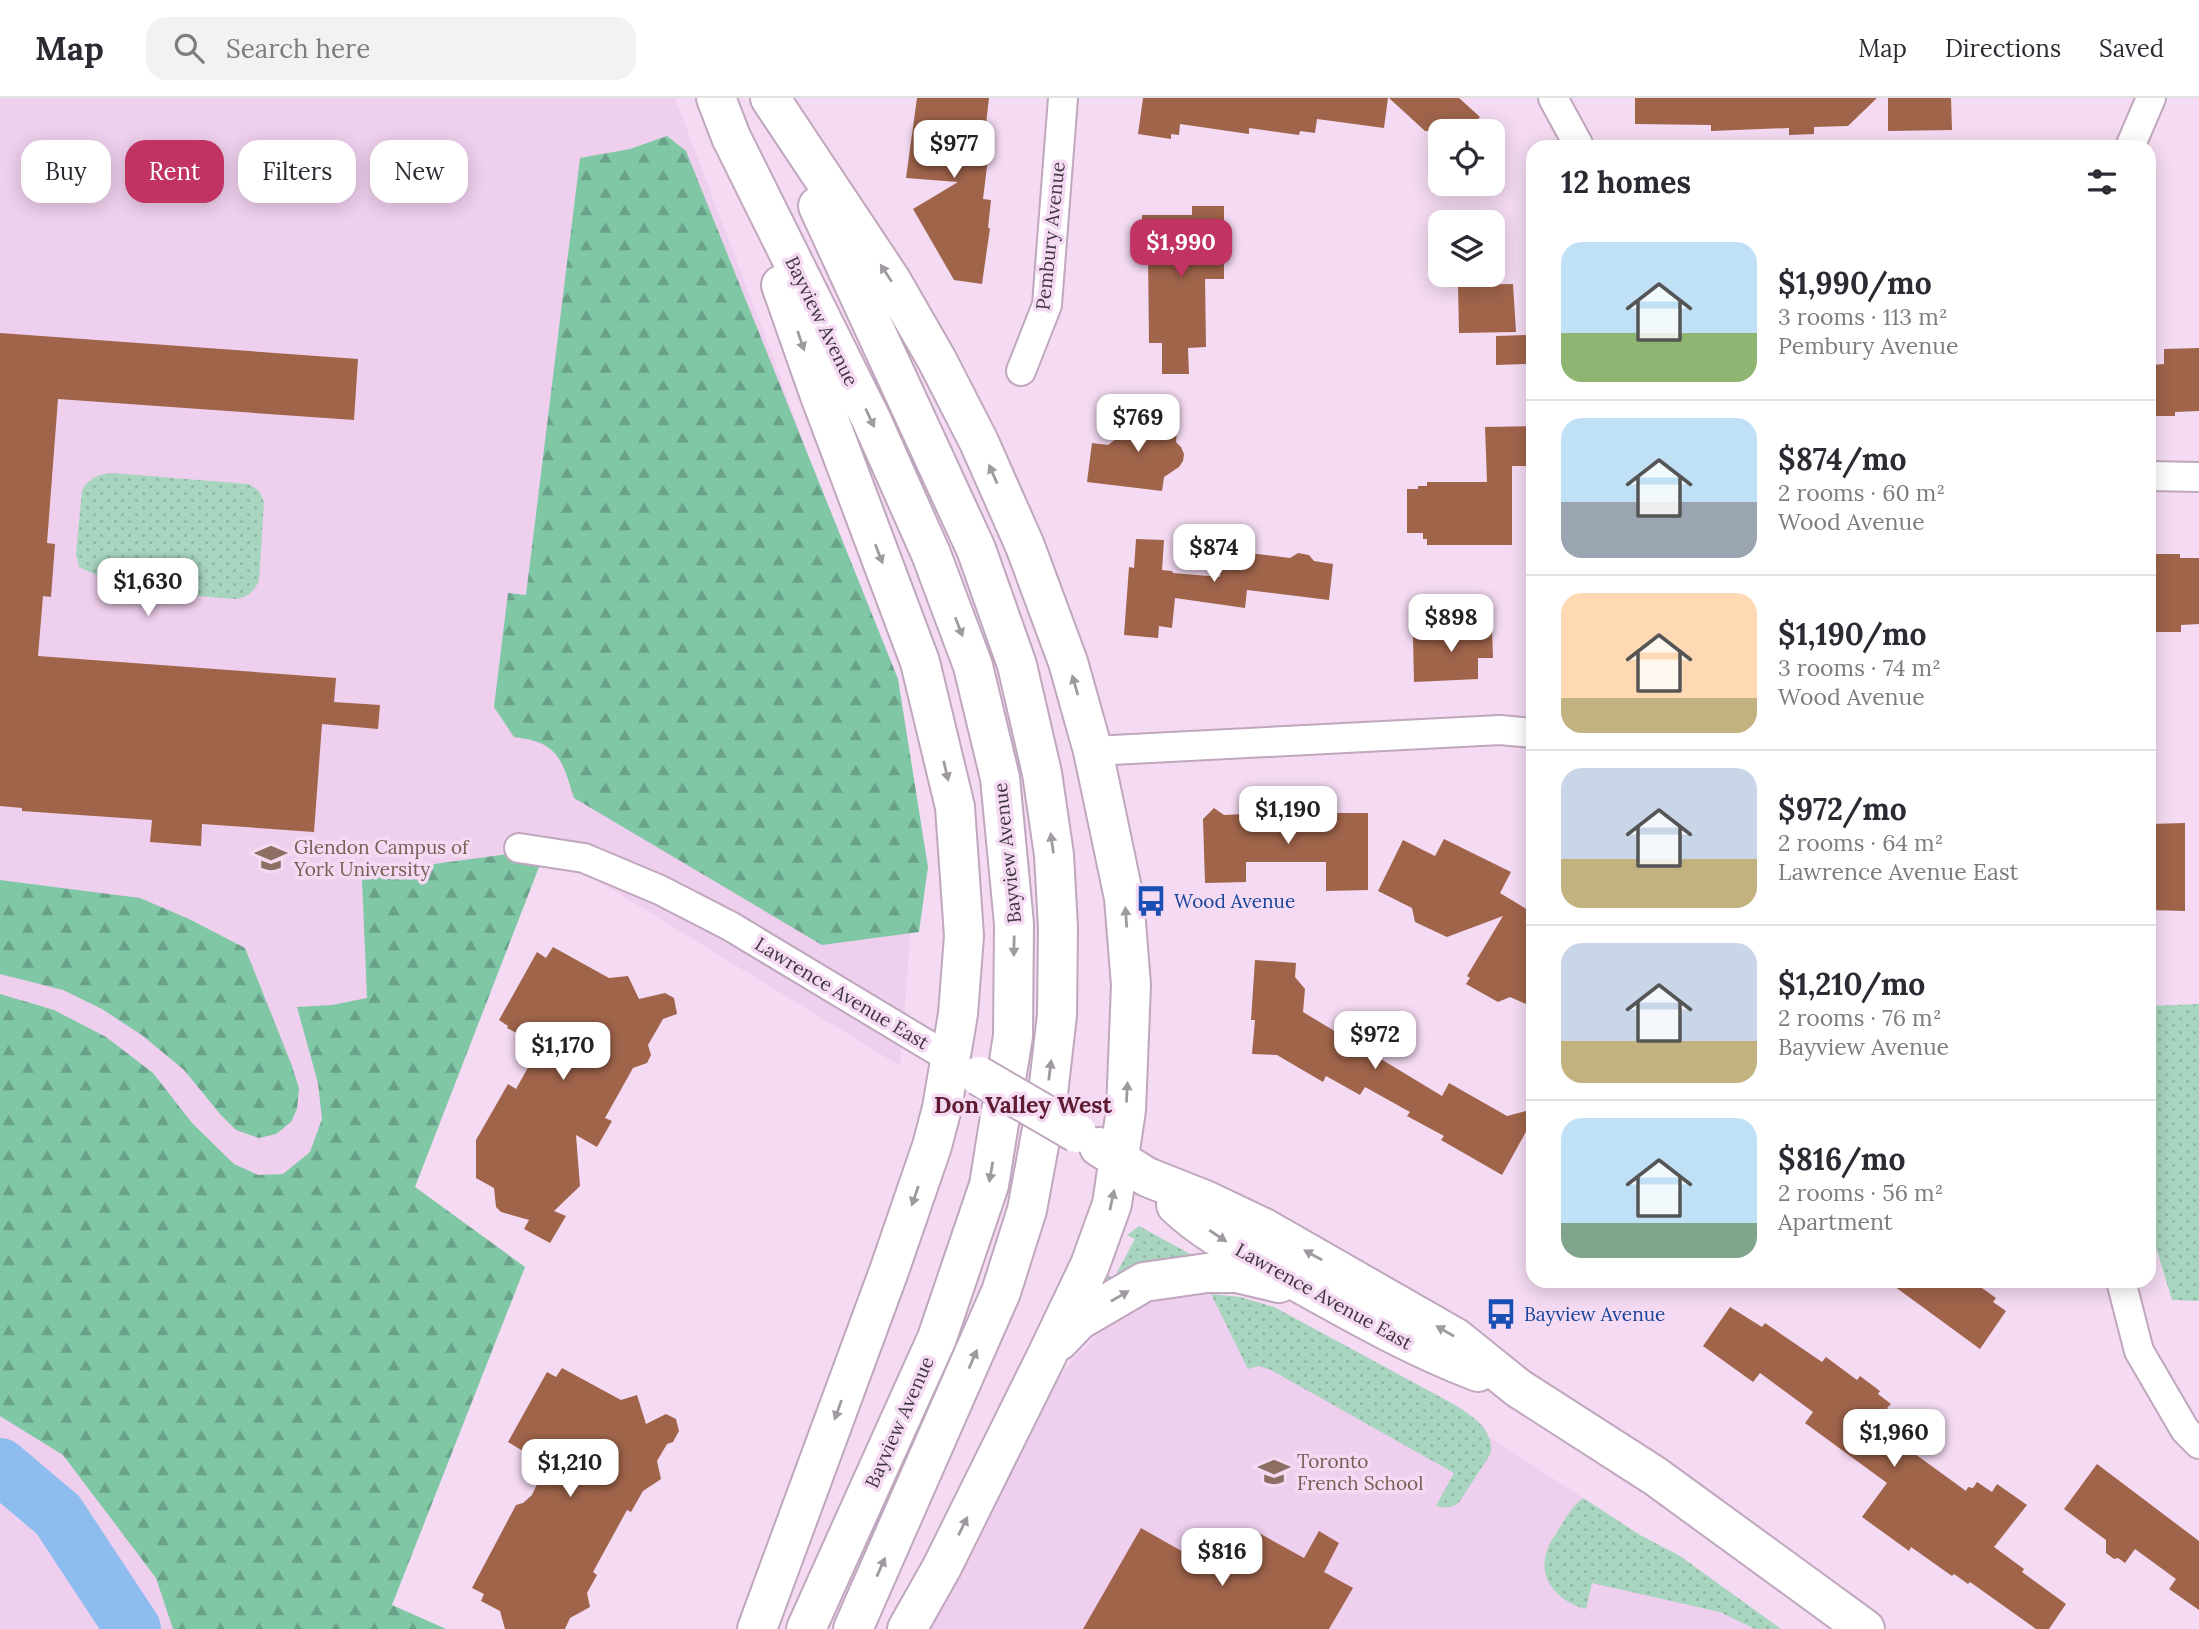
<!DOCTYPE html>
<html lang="en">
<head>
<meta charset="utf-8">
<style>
  :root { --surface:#fff; --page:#f2f2f3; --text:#2b2b33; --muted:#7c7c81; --line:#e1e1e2; --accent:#c13363 }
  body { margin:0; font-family:Lora,serif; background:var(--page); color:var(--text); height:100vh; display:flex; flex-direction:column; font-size:26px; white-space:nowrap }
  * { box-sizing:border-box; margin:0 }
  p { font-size:23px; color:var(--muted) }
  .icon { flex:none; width:38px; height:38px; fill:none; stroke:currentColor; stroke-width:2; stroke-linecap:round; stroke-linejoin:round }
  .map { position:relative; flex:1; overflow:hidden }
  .details { position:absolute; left:1526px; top:42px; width:630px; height:1148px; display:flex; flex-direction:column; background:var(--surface); border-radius:21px; box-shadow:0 4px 18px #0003 }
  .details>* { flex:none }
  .top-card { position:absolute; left:21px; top:42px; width:665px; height:63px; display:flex; gap:14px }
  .tools { position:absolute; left:1428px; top:21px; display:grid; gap:14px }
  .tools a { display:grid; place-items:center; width:77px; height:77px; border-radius:14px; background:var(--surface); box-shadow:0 4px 18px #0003; font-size:35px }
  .price { position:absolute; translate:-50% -60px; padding:0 16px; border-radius:14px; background:#fff; color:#222; font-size:23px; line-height:46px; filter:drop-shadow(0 2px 4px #0008) }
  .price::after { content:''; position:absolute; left:50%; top:42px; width:21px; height:16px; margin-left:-10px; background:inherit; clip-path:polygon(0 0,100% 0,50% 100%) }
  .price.on { background:var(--accent); color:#fff }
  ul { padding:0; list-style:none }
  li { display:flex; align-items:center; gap:21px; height:175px; padding:0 35px }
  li+li { border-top:2px solid var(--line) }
  li span { display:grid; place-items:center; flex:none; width:196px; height:140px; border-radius:21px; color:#555 }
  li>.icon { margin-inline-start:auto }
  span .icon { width:84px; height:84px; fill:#fffc; stroke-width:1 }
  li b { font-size:30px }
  h2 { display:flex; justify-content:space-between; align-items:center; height:84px; padding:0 35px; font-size:30px }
  .pill { padding:0 24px; border-radius:21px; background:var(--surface); box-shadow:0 4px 18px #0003; font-size:24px; line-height:63px }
  .pill.on { background:var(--accent); color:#fff }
  header { display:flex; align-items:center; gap:42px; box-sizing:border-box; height:98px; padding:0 35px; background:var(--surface); border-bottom:2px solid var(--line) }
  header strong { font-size:33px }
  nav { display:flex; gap:38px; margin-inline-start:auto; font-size:24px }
  .search { width:490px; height:63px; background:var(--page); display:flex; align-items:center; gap:18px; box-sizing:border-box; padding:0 24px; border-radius:21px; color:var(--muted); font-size:26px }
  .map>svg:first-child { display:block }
  .built { fill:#eecfed }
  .green { fill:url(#green-dots) }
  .forest { fill:url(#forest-firs) }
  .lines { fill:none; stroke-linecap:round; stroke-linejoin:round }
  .river { stroke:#8dbdee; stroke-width:56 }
  .building { fill:#a0644b }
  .minor-casing { stroke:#bfa7be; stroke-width:32 }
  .secondary-casing { stroke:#bfa7be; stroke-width:42 }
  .minor { stroke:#fff; stroke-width:28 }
  .secondary { stroke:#fff; stroke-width:38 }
  .secondary-bridge-casing { stroke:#bfa7be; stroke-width:42; stroke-linecap:butt }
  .secondary-bridge { stroke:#fff; stroke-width:38 }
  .oneway { fill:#9f9a9f }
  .labels { text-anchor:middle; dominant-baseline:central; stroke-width:7; stroke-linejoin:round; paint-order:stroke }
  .street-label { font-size:19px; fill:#3f363f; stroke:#f4dbf3 }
  .education-label { font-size:19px; fill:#785e54; stroke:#f4dbf3; text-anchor:start }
  .transit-label { font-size:19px; fill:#164399; stroke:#f4dbf3; text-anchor:start }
  .quarter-label { font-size:23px; font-weight:bold; fill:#601c32; stroke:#f4dbf3 }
</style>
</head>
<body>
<header>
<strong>Map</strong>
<div class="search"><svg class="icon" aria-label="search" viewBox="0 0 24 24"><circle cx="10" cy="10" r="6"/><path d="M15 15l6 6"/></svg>Search here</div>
<nav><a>Map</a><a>Directions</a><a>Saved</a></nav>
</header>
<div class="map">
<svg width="2199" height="1531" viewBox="0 0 2199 1531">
  <defs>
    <pattern id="green-dots" width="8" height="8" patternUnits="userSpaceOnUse" patternTransform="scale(1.75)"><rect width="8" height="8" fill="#a8d5bf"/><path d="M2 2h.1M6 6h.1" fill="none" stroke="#92b7a5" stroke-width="1.8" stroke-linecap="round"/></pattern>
    <pattern id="forest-firs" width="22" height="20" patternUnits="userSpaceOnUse" patternTransform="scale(1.75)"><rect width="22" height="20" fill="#80c7a6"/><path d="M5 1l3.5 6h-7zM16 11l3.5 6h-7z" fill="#6aa289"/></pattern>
  </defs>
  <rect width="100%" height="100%" fill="#f4dbf3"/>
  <path class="built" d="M0 0H675L779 275 873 543 916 769 900 968 546 751 415 1089 525 1169 392 1507 446 1531H0Z
    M1203 1196 1240 1199 1274 1209 1457 1308 1479 1323 1485 1329 1488 1338 1640 1437 1680 1458 1781 1531H924L1047 1296 1073 1261 1103 1232 1140 1208 1171 1198Z"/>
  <path class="green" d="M113 375 248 386C257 390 262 395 264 405L259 483C253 495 248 499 235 501L146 494V481L96 477 79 469 76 456 82 392C90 379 99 376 113 375Z
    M2199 906V1203L2172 1202 2149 1126V908Z
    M1139 1128 1201 1162 1089 1204 1098 1173 1114 1180 1135 1141 1127 1137Z
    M1211 1196 1240 1199 1274 1209 1457 1308C1474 1320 1493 1331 1491 1355L1460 1403C1452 1411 1446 1410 1436 1408L1454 1375 1271 1272 1259 1268 1248 1271Z
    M1583 1400 1640 1437 1680 1458 1781 1531H1755L1720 1514 1592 1485 1586 1511C1559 1504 1535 1481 1548 1450 1550 1443 1556 1437 1559 1431 1566 1419 1572 1409 1583 1400Z"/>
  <path class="forest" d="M667 38 686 53 898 581 928 769 919 834 822 847 574 700C562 662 559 644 514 639L494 609 508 495 526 497 580 60 630 51Z
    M546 751 415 1089 525 1169 392 1507 446 1531H173L156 1480 63 1357 0 1318V896L54 912 106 939 153 975 192 1025 234 1066 258 1077 283 1076 310 1054 322 1021 318 985 297 909 332 907 367 900 362 781 390 772Z
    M0 782 140 800 189 821 245 850 292 968 299 990 297 1011 291 1024 276 1036 259 1040 236 1032 220 1016 184 972 143 938 102 911 63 892 0 876Z"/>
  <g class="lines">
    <path class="river" d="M0 1368 58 1417 133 1531"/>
  </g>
  <path class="building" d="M917 0H989L985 35 991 36 983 101 991 102 988 130H990L982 186 954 182 913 111 958 84 906 80Z
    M1143 0H1388L1384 30 1317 21 1315 35 1300 33 1299 37 1249 30V36L1180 26 1179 37 1171 36V41L1138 36Z
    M1389 0H1459L1480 19 1466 33H1425Z
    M1635 0H1877L1848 28 1814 29V36L1789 37V30L1711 33V27L1635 26Z
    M1888 0H1951L1952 32 1888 33Z
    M1192 108H1224V181H1205L1206 249 1188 250 1189 276H1162V245H1149L1148 154H1142L1138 131 1142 126V117H1192Z
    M1513 186 1516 234 1459 235 1458 187Z
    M0 235 358 261 354 322 58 301 47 445 55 446 51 499 43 498 38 558 336 580 334 604 380 607 378 631 322 626 314 734 202 726 201 748 150 744 152 722 22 713V710L0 708Z
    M1528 237V266L1496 267V238Z
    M2199 250V313L2175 314V318H2149V284H2152V267L2164 266V251Z
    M1134 311 1160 314 1159 320 1178 323 1176 344 1181 349 1184 356 1183 363 1179 369 1164 379 1162 393 1087 384 1092 345 1108 347 1131 330Z
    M1533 328V364H1529V368H1512V447H1427V441H1423V435H1407V391H1418V388H1427V384H1487L1485 329Z
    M1136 441 1164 442 1162 472 1172 473 1173 475 1220 479 1223 452 1290 460 1298 455 1309 457 1314 463 1333 466 1329 502 1247 492 1245 510 1175 500 1172 530 1159 528 1158 540 1124 537 1129 469 1134 470Z
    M2149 456H2180V460H2199V526L2181 527V534H2149Z
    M1465 527V532H1492L1493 560H1478V581L1414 584 1413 539 1437 540V528Z
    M1262 701 1263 729H1311L1312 715H1368V792L1326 793V764H1246V784L1205 785 1203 721 1214 710 1224 717 1244 716Z
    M2185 725V813L2149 812V726Z
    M1444 741 1511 774 1500 795 1533 815V909L1510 899 1498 904 1466 886 1470 880 1467 878 1503 818 1447 839 1415 824 1412 810 1378 793 1403 742 1435 758Z
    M553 849 609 880 628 878 639 901 665 895 674 900 677 916 663 921 648 947 651 957 647 965 633 970 605 1020 612 1023 597 1049 576 1037 580 1088 554 1113 566 1118 550 1145 524 1131 529 1122 501 1114 496 1109 494 1090 476 1080V1042L508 986 516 991 540 948 507 930 508 928 499 922 537 854 546 860Z
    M1255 862 1296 865 1295 879 1305 891 1303 914 1442 998 1449 985 1507 1018 1533 1011V1021L1502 1077 1441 1042 1444 1038 1407 1018 1410 1014 1365 989 1360 997 1326 978 1323 984 1277 957 1252 956 1255 922H1251Z
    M1887 1183H1972L1996 1200 1993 1204 2006 1213 1980 1251Z
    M1730 1209 1762 1229 1765 1225 1822 1264 1826 1259 1857 1282 1860 1278 1880 1293 1878 1296 1891 1306 1887 1310 1901 1321 1889 1337 1966 1393 1968 1389 1973 1390 1977 1384 1992 1394 1997 1386 2027 1407 1994 1449 2024 1471 2022 1474 2066 1506 2049 1531H2036L1970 1484 1968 1486 1954 1476 1952 1478 1911 1449 1909 1453 1862 1419 1887 1385 1805 1325 1813 1314 1760 1275 1753 1284 1703 1248Z
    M562 1270 621 1302 637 1297 646 1326 666 1316 676 1321 679 1333 673 1344 667 1346 657 1363 661 1381 643 1393 631 1414 627 1412 593 1474 597 1477 587 1495 590 1509 570 1520 565 1531H505L500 1513 481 1503 484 1496 472 1490 516 1407 523 1405 532 1397 546 1367 508 1344 547 1274 556 1279Z
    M2097 1366 2199 1443V1512L2169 1491 2176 1481 2135 1451 2125 1465 2118 1460 2114 1461 2106 1455V1442L2064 1411Z
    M1141 1430 1192 1459 1197 1451 1216 1461 1222 1450 1242 1461 1257 1434 1304 1460 1319 1433 1339 1445 1324 1474 1353 1490 1329 1531H1083Z"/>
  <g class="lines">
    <defs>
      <path id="minor" d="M1553 0 1578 46V49
        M2130 49 2151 0
        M1021 273 1047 207 1063 0
        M2149 378 2199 379
        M1093 653 1500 632 1533 635
        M519 750 584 760 660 792 730 828 951 961
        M2121 1183 2139 1253 2185 1332 2199 1346"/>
      <path id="secondary" d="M716 0 731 39 871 321 931 456 973 568 1000 680 1014 826 1013 938 989 1087 937 1240 806 1531
        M770 0 891 182 937 262 979 344 1025 448 1068 564 1093 653 1124 800 1131 887 1128 963 1126 1012 1112 1106 1090 1167 1048 1255 942 1469 907 1531
        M818 108 976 451 1017 567 1042 675 1054 757 1058 830 1057 917 1047 1004 1027 1112 1001 1194 853 1531
        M1099 1049 1147 1079 1205 1102 1264 1130 1456 1240 1518 1290 1655 1378 1865 1531
        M1176 1107C1207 1137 1248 1156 1285 1177 1348 1212 1410 1248 1478 1274
        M1059 1243 1079 1222 1144 1184 1207 1175H1237L1279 1185
        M757 1531 889 1173 932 1048 942 1010 958 916 964 838 955 709 920 564 819 295 781 187"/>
    </defs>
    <use href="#minor" class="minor-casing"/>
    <use href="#secondary" class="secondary-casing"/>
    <use href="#minor" class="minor"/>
    <use href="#secondary" class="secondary"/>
    <defs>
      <path id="secondary-bridge" d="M979 978 1077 1035"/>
    </defs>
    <use href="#secondary-bridge" class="secondary-bridge-casing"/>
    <use href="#secondary-bridge" class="secondary-bridge"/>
  </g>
  <defs><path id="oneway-solid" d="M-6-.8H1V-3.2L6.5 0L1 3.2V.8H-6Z" transform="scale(1.75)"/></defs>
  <g class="oneway">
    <use href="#oneway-solid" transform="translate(886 175) rotate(-123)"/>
    <use href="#oneway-solid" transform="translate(801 243) rotate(71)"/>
    <use href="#oneway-solid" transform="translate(870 320) rotate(65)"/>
    <use href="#oneway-solid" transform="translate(993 376) rotate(-114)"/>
    <use href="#oneway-solid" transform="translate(879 456) rotate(69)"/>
    <use href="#oneway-solid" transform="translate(959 529) rotate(69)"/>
    <use href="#oneway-solid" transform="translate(1075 587) rotate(-106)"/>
    <use href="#oneway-solid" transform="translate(946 673) rotate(77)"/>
    <use href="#oneway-solid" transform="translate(1052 745) rotate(-98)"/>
    <use href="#oneway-solid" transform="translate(1126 819) rotate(-94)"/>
    <use href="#oneway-solid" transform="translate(1014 848) rotate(91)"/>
    <use href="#oneway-solid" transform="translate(1050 972) rotate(-83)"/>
    <use href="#oneway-solid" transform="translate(1127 994) rotate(-87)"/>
    <use href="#oneway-solid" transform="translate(991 1074) rotate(100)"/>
    <use href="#oneway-solid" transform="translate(915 1098) rotate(109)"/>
    <use href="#oneway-solid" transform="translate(1112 1102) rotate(-78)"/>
    <use href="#oneway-solid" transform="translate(1218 1138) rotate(34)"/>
    <use href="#oneway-solid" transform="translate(1313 1157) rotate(-151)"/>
    <use href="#oneway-solid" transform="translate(1120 1198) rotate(-30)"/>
    <use href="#oneway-solid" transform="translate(1445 1233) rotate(-150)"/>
    <use href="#oneway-solid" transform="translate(973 1261) rotate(-67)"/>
    <use href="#oneway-solid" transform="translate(838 1312) rotate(110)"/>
    <use href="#oneway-solid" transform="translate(963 1428) rotate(-64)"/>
    <use href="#oneway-solid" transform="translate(881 1469) rotate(-66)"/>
  </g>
  <defs>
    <symbol id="university-bare" viewBox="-9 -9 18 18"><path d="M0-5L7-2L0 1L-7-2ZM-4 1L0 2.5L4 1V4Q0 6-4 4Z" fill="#8d6e63" stroke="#f4dbf3" stroke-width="2.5" paint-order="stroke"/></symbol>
    <symbol id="bus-bare" viewBox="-9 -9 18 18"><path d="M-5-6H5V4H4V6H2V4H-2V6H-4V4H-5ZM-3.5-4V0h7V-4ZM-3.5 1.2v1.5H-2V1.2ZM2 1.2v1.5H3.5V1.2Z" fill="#1a4fb4" stroke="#f4dbf3" stroke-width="2.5" paint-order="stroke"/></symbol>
    <symbol id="school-bare" viewBox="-9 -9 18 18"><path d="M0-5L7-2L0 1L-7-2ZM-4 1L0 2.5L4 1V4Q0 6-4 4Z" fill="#8d6e63" stroke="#f4dbf3" stroke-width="2.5" paint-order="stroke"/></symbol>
  </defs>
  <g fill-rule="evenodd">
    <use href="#university-bare" x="249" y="738" width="44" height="44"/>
    <use href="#bus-bare" x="1129" y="781" width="44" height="44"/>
    <use href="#bus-bare" x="1479" y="1194" width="44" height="44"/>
    <use href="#school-bare" x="1252" y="1352" width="44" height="44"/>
  </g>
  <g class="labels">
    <g class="street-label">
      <text transform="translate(1050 138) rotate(-84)">Pembury Avenue</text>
      <text transform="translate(822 223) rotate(64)">Bayview Avenue</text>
      <text transform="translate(1007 755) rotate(-96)">Bayview Avenue</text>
      <text transform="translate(842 895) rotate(31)">Lawrence Avenue East</text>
      <text transform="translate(1324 1198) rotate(29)">Lawrence Avenue East</text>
      <text transform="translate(899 1324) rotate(-66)">Bayview Avenue</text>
    </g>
    <g class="education-label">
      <text x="294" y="749">Glendon Campus of<tspan x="294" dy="22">York University</tspan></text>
      <text x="1297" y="1363">Toronto<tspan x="1297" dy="22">French School</tspan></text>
    </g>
    <g class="transit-label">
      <text x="1174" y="803">Wood Avenue</text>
      <text x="1524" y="1216">Bayview Avenue</text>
    </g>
    <g class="quarter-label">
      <text x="1023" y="1006">Don Valley West</text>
    </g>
  </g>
</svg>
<div class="tools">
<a><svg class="icon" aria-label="locate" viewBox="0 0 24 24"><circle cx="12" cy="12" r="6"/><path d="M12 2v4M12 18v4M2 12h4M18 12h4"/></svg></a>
<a><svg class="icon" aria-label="layers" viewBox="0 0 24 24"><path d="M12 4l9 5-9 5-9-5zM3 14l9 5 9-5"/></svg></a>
</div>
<b class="price" style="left:954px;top:82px">$977</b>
<b class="price on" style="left:1181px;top:181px">$1,990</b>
<b class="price" style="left:1138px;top:356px">$769</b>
<b class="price" style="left:1214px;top:486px">$874</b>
<b class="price" style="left:148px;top:520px">$1,630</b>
<b class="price" style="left:1451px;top:556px">$898</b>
<b class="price" style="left:1288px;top:748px">$1,190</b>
<b class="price" style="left:1375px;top:973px">$972</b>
<b class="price" style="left:563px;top:984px">$1,170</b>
<b class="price" style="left:1894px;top:1371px">$1,960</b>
<b class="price" style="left:570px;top:1401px">$1,210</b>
<b class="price" style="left:1222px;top:1490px">$816</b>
<div class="top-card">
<a class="pill">Buy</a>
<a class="pill on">Rent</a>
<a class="pill">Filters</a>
<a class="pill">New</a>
</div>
<section class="details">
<h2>12 homes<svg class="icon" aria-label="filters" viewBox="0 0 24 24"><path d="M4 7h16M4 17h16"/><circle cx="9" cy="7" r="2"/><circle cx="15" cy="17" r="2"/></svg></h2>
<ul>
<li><span style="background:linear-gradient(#bfe0f5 65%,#8fb573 0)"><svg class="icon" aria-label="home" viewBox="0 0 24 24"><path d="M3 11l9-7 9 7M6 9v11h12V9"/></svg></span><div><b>$1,990/mo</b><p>3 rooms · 113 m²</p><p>Pembury Avenue</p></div></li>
<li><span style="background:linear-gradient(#bfe0f5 60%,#9aa5b1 0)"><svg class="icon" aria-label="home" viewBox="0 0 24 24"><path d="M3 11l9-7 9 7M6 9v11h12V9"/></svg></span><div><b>$874/mo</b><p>2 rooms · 60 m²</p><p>Wood Avenue</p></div></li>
<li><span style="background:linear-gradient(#ffd9b3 75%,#c2b280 0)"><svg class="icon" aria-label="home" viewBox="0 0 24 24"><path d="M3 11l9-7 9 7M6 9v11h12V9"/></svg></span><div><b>$1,190/mo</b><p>3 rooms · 74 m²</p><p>Wood Avenue</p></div></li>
<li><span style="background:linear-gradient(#c9d6e8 65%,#c2b280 0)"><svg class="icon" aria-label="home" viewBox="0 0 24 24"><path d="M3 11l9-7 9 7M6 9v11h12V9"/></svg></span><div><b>$972/mo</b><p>2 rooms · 64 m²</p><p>Lawrence Avenue East</p></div></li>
<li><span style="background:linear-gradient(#c9d6e8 70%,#c2b280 0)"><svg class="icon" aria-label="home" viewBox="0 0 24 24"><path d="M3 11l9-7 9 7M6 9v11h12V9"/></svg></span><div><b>$1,210/mo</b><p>2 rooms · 76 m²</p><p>Bayview Avenue</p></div></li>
<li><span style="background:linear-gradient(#bfe0f5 75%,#7fa58c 0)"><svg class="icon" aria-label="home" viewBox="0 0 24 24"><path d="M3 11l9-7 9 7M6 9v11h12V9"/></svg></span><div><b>$816/mo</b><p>2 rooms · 56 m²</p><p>Apartment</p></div></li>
</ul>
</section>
</div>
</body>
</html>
